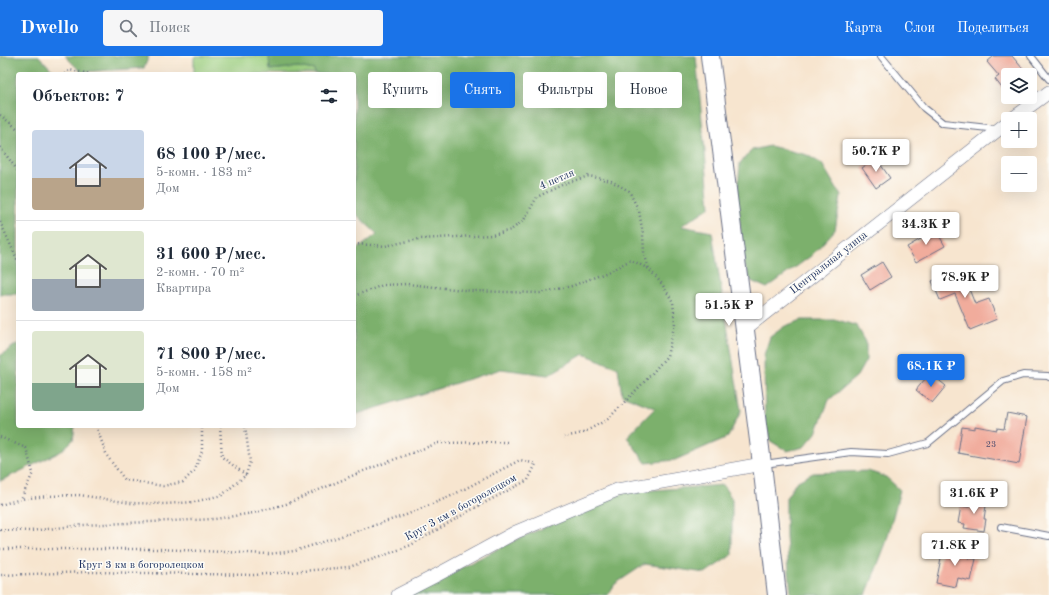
<!DOCTYPE html>
<html lang="ru">
<head>
<meta charset="utf-8">
<style>
  :root { --surface:#fff; --page:#f6f6f7; --text:#1f2937; --muted:#747a83; --line:#e0e1e3; --accent:#1a73e8 }
  body { margin:0; font-family:"Old Standard TT",serif; background:var(--page); color:var(--text); height:100vh; display:flex; flex-direction:column; font-size:15px; white-space:nowrap }
  * { box-sizing:border-box; margin:0 }
  p { font-size:13px; color:var(--muted) }
  .icon { flex:none; width:22px; height:22px; fill:none; stroke:currentColor; stroke-width:2; stroke-linecap:round; stroke-linejoin:round }
  .map { position:relative; flex:1; overflow:hidden }
  .details { position:absolute; left:16px; top:16px; width:340px; height:356px; display:flex; flex-direction:column; background:var(--surface); border-radius:4px; box-shadow:0 4px 16px #0002 }
  .details>* { flex:none }
  .hud { position:absolute; left:368px; top:16px; width:380px; height:36px; display:flex; gap:8px }
  .fabs { position:absolute; left:1001px; top:12px; display:grid; gap:8px }
  .fabs a { display:grid; place-items:center; width:36px; height:36px; border-radius:4px; background:var(--surface); box-shadow:0 4px 16px #0002; font-size:20px }
  .price { position:absolute; translate:-50% -34px; padding:0 9px; border-radius:4px; background:#fff; color:#222; font-size:13px; line-height:26px; filter:drop-shadow(0 1px 2px #0008) }
  .price::after { content:''; position:absolute; left:50%; top:24px; width:12px; height:9px; margin-left:-6px; background:inherit; clip-path:polygon(0 0,100% 0,50% 100%) }
  .price.current { background:var(--accent); color:#fff }
  ul { padding:0; list-style:none }
  li { display:flex; align-items:center; gap:12px; height:100px; padding:0 16px }
  li+li { border-top:1px solid var(--line) }
  li span { display:grid; place-items:center; flex:none; width:112px; height:80px; border-radius:4px; color:#555 }
  li>.icon { margin-inline-start:auto }
  span .icon { width:48px; height:48px; fill:#fffc; stroke-width:1 }
  li b { font-size:17px }
  h2 { display:flex; justify-content:space-between; align-items:center; height:48px; padding:0 16px; font-size:17px }
  .pill { padding:0 14px; border-radius:4px; background:var(--surface); box-shadow:0 4px 16px #0002; font-size:14px; line-height:36px }
  .pill.current { background:var(--accent); color:#fff }
  header { display:flex; align-items:center; gap:24px; box-sizing:border-box; height:56px; padding:0 20px; background:var(--accent); color:#fff }
  header strong { font-size:19px }
  nav { display:flex; gap:22px; margin-inline-start:auto; font-size:14px }
  .search { width:280px; height:36px; background:var(--page); display:flex; align-items:center; gap:10px; box-sizing:border-box; padding:0 14px; border-radius:4px; color:var(--muted); font-size:15px }
  .map>svg:first-child { display:block }
  .green { fill:#9acd7d; stroke:#5a7e6e }
  .forest { fill:#7bb06c; stroke:#4b7065 }
  .building { fill:#f1ac9c }
  .lines { fill:none; stroke-linecap:round; stroke-linejoin:round }
  .lane-casing { stroke:#686f86; stroke-width:8 }
  .street-casing { stroke:#686f86; stroke-width:14 }
  .secondary-casing { stroke:#686f86; stroke-width:20 }
  .path { stroke:#686f86; stroke-width:2.5; stroke-dasharray:1 3; stroke-linecap:butt }
  .lane { stroke:#fff; stroke-width:6 }
  .street { stroke:#fff; stroke-width:13 }
  .secondary { stroke:#fff; stroke-width:18 }
  .labels { text-anchor:middle; dominant-baseline:central; stroke-width:3; stroke-linejoin:round; paint-order:stroke }
  .number-label { font-size:9px; fill:#504e6e }
  .street-label { font-size:11px; fill:#1b2f5e; stroke:#fdfcf7 }
</style>
</head>
<body>
<header>
<strong>Dwello</strong>
<div class="search"><svg class="icon" aria-label="search" viewBox="0 0 24 24"><circle cx="10" cy="10" r="6"/><path d="M15 15l6 6"/></svg>Поиск</div>
<nav><a>Карта</a><a>Слои</a><a>Поделиться</a></nav>
</header>
<div class="map">
<svg width="1049" height="539" viewBox="0 0 1049 539">
  <rect width="100%" height="100%" fill="#fdfcf7"/>
  <filter id="ink" filterUnits="userSpaceOnUse"><feTurbulence type="fractalNoise" baseFrequency=".025" numOctaves="2"/><feDisplacementMap in="SourceGraphic" scale="8" xChannelSelector="R" yChannelSelector="G"/><feConvolveMatrix kernelMatrix="1 2 1 2 8 2 1 2 1" color-interpolation-filters="sRGB"/></filter>
  <filter id="wash" filterUnits="userSpaceOnUse"><feTurbulence type="fractalNoise" baseFrequency=".012" numOctaves="4" result="noise"/><feDisplacementMap in="SourceGraphic" scale="16" xChannelSelector="R" yChannelSelector="G"/><feGaussianBlur stdDeviation="0.9" result="paint"/><feColorMatrix in="noise" values="0 0 0 0 0 0 0 0 0 0 0 0 0 0 0 0 0 1.4 0 .05"/><feComposite in="paint" operator="in"/></filter>
  <g filter="url(#wash)">
    <rect width="100%" height="100%" fill="#f7e5cf"/>
    <path class="green" d="M195 0H269L270 14 298 11 315 14V18H194V2Z"/>
    <path class="forest" d="M0 0H39L51 13 62 18H18V238H0Z
      M65 0H149L144 12 81 16Z
      M269 0H696L710 151 681 170 712 176 741 355 728 381 675 404 646 407 627 381 655 352 622 339 618 312 584 298 548 319 501 313 354 359V196L377 178 354 156V18H315L314 14 298 11 270 14Z
      M770 90 807 99 822 108 841 140 835 174 811 200 767 232 751 225 744 208 737 144 740 107 752 94Z
      M802 264H838L857 270 866 286V304L857 320 829 344 816 377 804 391 787 395 772 386 765 368 764 299 770 281 785 270Z
      M17 288H18V370H75L73 384 60 396 0 425V300Z
      M868 415 886 421 900 434 886 487 866 539H791L786 480V442L796 426 813 417Z
      M723 429 732 443V499L705 517 645 508 615 528 608 539H406L520 482 626 436Z"/>
    <g id="blocks">
      <path class="building" d="M994 0H1012L1028 19H1008V40L995 23 999 20 987 6Z
        M876 102 890 122 876 132 862 112Z
        M936 174 945 190 916 206 907 191Z
        M882 206 891 221 870 234 861 219Z
        M961 213 975 248 989 243 997 263 970 274 955 238 940 244 932 225Z
        M930 317 946 330 932 347 916 334Z
        M1007 357 1027 361 1019 408 958 397 962 371 975 373V370L997 374V372L1004 373Z
        M971 441 987 443 984 463H986L984 475 964 472 965 468 958 467 961 450 969 451Z
        M943 492 969 497 968 502 976 503 971 525 958 522 956 531 936 527Z"/>
    </g>
  </g>
  <g filter="url(#ink)">
    <use href="#blocks" fill-opacity="0" stroke="#686f86" stroke-width="1"/>
    <g class="lines">
      <defs>
        <path id="lane" d="M881 0 924 52 943 67 997 73
          M1031 0 1049 23
          M764 408 851 396 888 398 928 387 1003 325 1023 319 1048 320 1049 321
          M1001 471 1049 480"/>
        <path id="street" d="M1012 63 1049 36
          M745 273 1008 66
          M398 539 437 519 516 476 617 434 762 408"/>
        <path id="secondary" d="M710 0 762 408 777 539"/>
      </defs>
      <use href="#lane" class="lane-casing"/>
      <use href="#street" class="street-casing"/>
      <use href="#secondary" class="secondary-casing"/>
      <path class="path" d="M65 18 69 14 91 18
        M0 59 18 73
        M0 91 18 115
        M0 166 18 205
        M354 188 385 190 419 183 492 179 511 174 524 164 537 141 566 127 589 120 611 125 629 135 639 155 643 178 644 197 649 213
        M354 240 383 229 407 228 473 235 540 237 572 230 608 216 631 204 649 213 662 228 673 246 675 267 667 300 648 322 608 363 583 377 564 381
        M96 370 107 400 125 424 163 430 183 426 195 414 202 395V370
        M220 370 222 401 246 419
        M0 381 26 392 33 417 21 443
        M0 449 21 443 48 440 79 439 131 447 165 448 194 446 222 439 246 419 250 406 245 370
        M0 474 30 475 83 469 215 463 253 457 286 448 361 416 438 387 510 386
        M0 493H159L268 498 295 495 406 459 451 440 520 404 536 408 528 424 471 454 411 489 380 501 349 511 254 519 91 516 0 519"/>
      <use href="#lane" class="lane"/>
      <use href="#street" class="street"/>
      <use href="#secondary" class="secondary"/>
    </g>
  </g>
  <g class="labels">
    <g class="number-label">
      <text x="991" y="388">23</text>
    </g>
    <g class="street-label">
      <text transform="translate(557 124) rotate(-23)">4 петля</text>
      <text transform="translate(829 207) rotate(-38)">Центральная улица</text>
      <text transform="translate(461 452) rotate(-29)">Круг 3 км в богоролецком</text>
      <text x="141" y="509">Круг 3 км в богоролецком</text>
    </g>
  </g>
</svg>
<div class="fabs">
<a><svg class="icon" aria-label="layers" viewBox="0 0 24 24"><path d="M12 4l9 5-9 5-9-5zM3 14l9 5 9-5"/></svg></a>
<a>+</a>
<a>−</a>
</div>
<b class="price" style="left:876px;top:117px">50.7K ₽</b>
<b class="price" style="left:926px;top:190px">34.3K ₽</b>
<b class="price" style="left:965px;top:243px">78.9K ₽</b>
<b class="price" style="left:729px;top:271px">51.5K ₽</b>
<b class="price current" style="left:931px;top:332px">68.1K ₽</b>
<b class="price" style="left:974px;top:459px">31.6K ₽</b>
<b class="price" style="left:955px;top:511px">71.8K ₽</b>
<div class="hud">
<a class="pill">Купить</a>
<a class="pill current">Снять</a>
<a class="pill">Фильтры</a>
<a class="pill">Новое</a>
</div>
<section class="details">
<h2>Объектов: 7<svg class="icon" aria-label="filters" viewBox="0 0 24 24"><path d="M4 7h16M4 17h16"/><circle cx="9" cy="7" r="2"/><circle cx="15" cy="17" r="2"/></svg></h2>
<ul>
<li><span style="background:linear-gradient(#c9d6e8 60%,#b9a48a 0)"><svg class="icon" aria-label="home" viewBox="0 0 24 24"><path d="M3 11l9-7 9 7M6 9v11h12V9"/></svg></span><div><b>68 100 ₽/мес.</b><p>5-комн. · 183 m²</p><p>Дом</p></div></li>
<li><span style="background:linear-gradient(#dfe7d0 60%,#9aa5b1 0)"><svg class="icon" aria-label="home" viewBox="0 0 24 24"><path d="M3 11l9-7 9 7M6 9v11h12V9"/></svg></span><div><b>31 600 ₽/мес.</b><p>2-комн. · 70 m²</p><p>Квартира</p></div></li>
<li><span style="background:linear-gradient(#dfe7d0 65%,#7fa58c 0)"><svg class="icon" aria-label="home" viewBox="0 0 24 24"><path d="M3 11l9-7 9 7M6 9v11h12V9"/></svg></span><div><b>71 800 ₽/мес.</b><p>5-комн. · 158 m²</p><p>Дом</p></div></li>
</ul>
</section>
</div>
</body>
</html>
